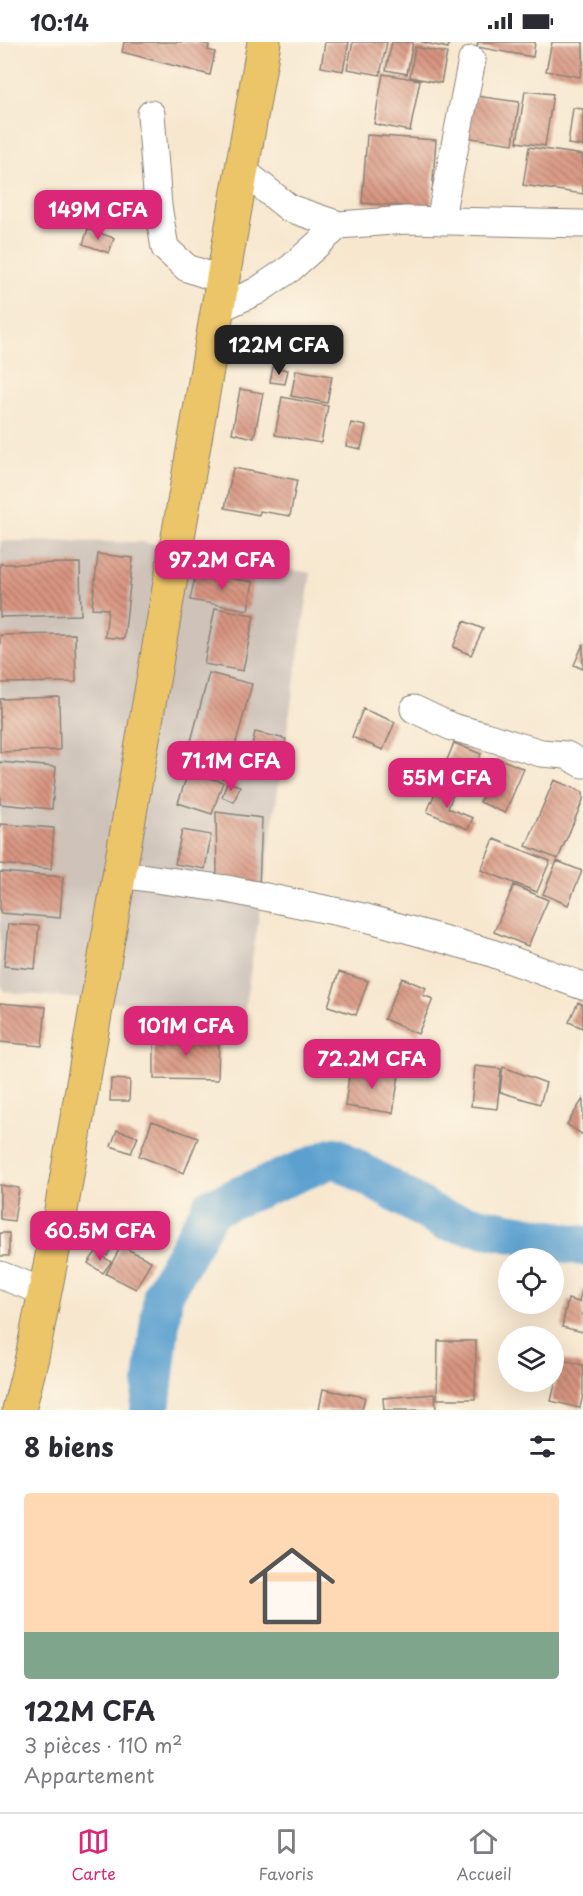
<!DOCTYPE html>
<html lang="fr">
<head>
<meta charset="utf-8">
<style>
  :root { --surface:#fff; --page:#f2f2f3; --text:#2b2b33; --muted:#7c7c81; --line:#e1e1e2; --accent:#db2777 }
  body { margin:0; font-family:"Playpen Sans",sans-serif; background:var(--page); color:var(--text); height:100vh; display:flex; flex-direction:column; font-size:22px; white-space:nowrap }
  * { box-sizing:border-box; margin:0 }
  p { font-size:20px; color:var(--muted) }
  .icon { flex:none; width:33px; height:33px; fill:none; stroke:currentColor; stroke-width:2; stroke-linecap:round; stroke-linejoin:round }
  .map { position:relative; height:1368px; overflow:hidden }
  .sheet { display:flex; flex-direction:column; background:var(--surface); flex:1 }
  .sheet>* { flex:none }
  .fabs { position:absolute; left:498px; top:1206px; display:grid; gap:12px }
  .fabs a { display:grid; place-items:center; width:66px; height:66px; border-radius:50%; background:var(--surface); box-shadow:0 6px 24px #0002; font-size:30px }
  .price { position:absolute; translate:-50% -51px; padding:0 14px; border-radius:12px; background:var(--accent); color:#fff; font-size:20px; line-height:39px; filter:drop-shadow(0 2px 3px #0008) }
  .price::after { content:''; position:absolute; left:50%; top:36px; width:18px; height:14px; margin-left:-9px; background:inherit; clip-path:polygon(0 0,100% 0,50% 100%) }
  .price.on { background:#222; color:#fff }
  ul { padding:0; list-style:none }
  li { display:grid; align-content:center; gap:12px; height:318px; padding:0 24px }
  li+li { border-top:2px solid var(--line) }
  li span { display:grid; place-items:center; height:186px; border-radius:6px; color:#555 }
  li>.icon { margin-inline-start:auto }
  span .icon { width:108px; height:108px; fill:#fffc; stroke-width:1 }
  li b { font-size:26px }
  h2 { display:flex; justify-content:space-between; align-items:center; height:72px; padding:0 24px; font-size:26px }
  .status { display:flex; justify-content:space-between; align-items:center; height:42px; padding:0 30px; background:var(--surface); direction:ltr }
  .status svg { height:16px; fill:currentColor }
  .tabs { display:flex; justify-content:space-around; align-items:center; height:84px; border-top:2px solid var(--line); background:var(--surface); font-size:16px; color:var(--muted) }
  .tabs a { display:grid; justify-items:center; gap:3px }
  .tabs .on { color:var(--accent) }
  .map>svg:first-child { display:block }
  .industrial { fill:#cec2b9 }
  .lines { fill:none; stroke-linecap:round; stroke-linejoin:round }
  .river { stroke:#5ba0d0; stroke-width:40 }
  .building { fill:url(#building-back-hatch) }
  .minor-casing { stroke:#8a8276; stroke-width:29 }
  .major-casing { stroke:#8a8276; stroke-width:35 }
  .minor { stroke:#fff; stroke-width:27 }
  .major { stroke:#ecc569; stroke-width:33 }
</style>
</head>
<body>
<div class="status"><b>10:14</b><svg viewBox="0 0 49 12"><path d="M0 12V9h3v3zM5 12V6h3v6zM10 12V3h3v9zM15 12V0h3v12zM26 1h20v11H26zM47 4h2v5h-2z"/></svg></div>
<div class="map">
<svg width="583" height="1368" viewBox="0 0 583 1368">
  <defs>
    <pattern id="building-back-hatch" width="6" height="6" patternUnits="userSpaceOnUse" patternTransform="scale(1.5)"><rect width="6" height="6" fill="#d79480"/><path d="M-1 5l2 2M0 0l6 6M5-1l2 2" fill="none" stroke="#ae7868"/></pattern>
  </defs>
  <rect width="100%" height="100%" fill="#fcf5e5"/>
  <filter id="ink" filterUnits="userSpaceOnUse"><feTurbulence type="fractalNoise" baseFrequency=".0167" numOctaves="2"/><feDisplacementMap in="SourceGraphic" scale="12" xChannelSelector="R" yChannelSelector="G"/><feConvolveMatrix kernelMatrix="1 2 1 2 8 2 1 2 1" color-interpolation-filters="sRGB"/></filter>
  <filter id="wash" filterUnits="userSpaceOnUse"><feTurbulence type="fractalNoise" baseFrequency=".008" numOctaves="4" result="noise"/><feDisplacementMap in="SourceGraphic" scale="24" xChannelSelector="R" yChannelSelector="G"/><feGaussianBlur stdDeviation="1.35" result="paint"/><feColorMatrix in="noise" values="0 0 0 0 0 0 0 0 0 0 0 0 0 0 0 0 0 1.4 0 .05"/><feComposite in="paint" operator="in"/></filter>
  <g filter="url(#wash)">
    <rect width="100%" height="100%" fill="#f7e7cf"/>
    <path class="industrial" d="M0 499 142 500 311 531 244 972 5 950 0 940Z"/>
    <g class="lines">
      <path class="river" d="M150 1368 163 1252 211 1166 335 1115 443 1178 583 1204"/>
    </g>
    <g id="blocks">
      <path class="building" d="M124 0H198L209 3 208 8 215 10 210 33 122 10Z
        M325 0H349L343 29 321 25Z
        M353 0H387L380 33 347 27Z
        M392 0H413L407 32 386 28Z
        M421 0H449L448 6Z
        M478 0H535L533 15 477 5Z
        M552 0H583V21L580 35 546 29Z
        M415 5 447 11 441 41 410 35Z
        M383 32 420 38 410 89 374 82Z
        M525 49 553 52 545 104 517 100Z
        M476 54 519 60 513 102 457 94Z
        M573 66 583 67V104L568 102Z
        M367 93 436 98 431 166 362 161Z
        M529 105 583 113V152L523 143Z
        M131 159 145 164 142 173 128 168Z
        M88 187 114 196 109 211 83 202Z
        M273 325 288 328 285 342 270 340Z
        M296 328 332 334 327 361 291 354Z
        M240 347 263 351 254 396 232 391Z
        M282 355 328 364 321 401 275 393Z
        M351 381 366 384 361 407 346 404Z
        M233 426 297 438 290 474 260 469 259 473 225 466Z
        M98 512 133 516 124 597 105 595 108 567 92 566Z
        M80 521 81 573 0 575V522Z
        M196 530 253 540 248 568 190 558Z
        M215 566 254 573 243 629 204 622Z
        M464 579 483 587 471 613 453 605Z
        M75 592 76 640 0 641V593Z
        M583 602V627L574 623Z
        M209 631 252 642 226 737 184 726Z
        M59 655 60 708 0 710V657Z
        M363 667 395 680 383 708 352 695Z
        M255 690 286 697 279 728 248 721Z
        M454 701 481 712 471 736 444 725Z
        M498 716 524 727 505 771 480 760Z
        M0 720 56 725 52 767 0 762Z
        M188 730 223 740 212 772 178 761Z
        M554 738 583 750V758L558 817 526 804Z
        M227 740 240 744 234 760 222 755Z
        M438 744 454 750 448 766 473 776 468 787 427 770Z
        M216 770 262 776 259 844 217 833Z
        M0 782 54 786 51 827 0 822Z
        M182 788 211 793 205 827 175 822Z
        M494 797 550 819 537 850 481 828Z
        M557 819 582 829 568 863 543 852Z
        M0 830 63 835 60 876 0 871Z
        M514 843 548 858 528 904 494 890Z
        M8 882 39 884 35 927 4 924Z
        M339 930 368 939 356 973 328 964Z
        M402 936 426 946 423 953 433 957 418 992 384 977Z
        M578 960 583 963V986L569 980Z
        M0 961 46 965 42 1004 0 1000Z
        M154 993H219L218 1038 154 1037Z
        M475 1024 501 1027 497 1067 471 1064Z
        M503 1025 546 1041 540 1062 500 1050Z
        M350 1026 399 1033 393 1071 345 1064Z
        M111 1037 130 1038 129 1059H110Z
        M583 1057V1093L567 1082Z
        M152 1079 198 1096 184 1131 139 1114Z
        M117 1088 138 1095 131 1111 111 1104Z
        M0 1143 19 1146 14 1179 0 1177Z
        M0 1191H9V1214H0Z
        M98 1192 114 1200 107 1214 92 1206Z
        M121 1204 151 1219 136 1247 106 1232Z
        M96 1210 111 1220 103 1231 88 1221Z
        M582 1246H583V1290L562 1285 568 1257 579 1260Z
        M438 1299H476L475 1357H437Z
        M561 1318 583 1323V1353L580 1366 551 1359Z
        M323 1347 365 1355 362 1368H319Z
        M435 1352 436 1368H384L383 1356Z"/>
    </g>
  </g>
  <g filter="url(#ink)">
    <use href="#blocks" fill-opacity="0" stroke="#8a8276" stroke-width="1.5"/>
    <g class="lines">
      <defs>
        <path id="minor" d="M151 72 158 164 165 206 187 226 223 238
          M242 128 289 166 339 183
          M440 179 472 18
          M218 267 257 249 291 226 339 183 406 178 583 182
          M414 667 452 685 482 693 541 711 566 713 583 722
          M119 832 227 847 363 875 489 910 583 944
          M0 1233 45 1250"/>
        <path id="major" d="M19 1368 32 1315 61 1168 264 0"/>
      </defs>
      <use href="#minor" class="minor-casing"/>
      <use href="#major" class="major-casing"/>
      <use href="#minor" class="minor"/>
      <use href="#major" class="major"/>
    </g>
  </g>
</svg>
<div class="fabs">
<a><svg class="icon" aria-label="locate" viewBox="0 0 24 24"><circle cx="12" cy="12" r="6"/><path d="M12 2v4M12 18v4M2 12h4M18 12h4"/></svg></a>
<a><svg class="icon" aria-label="layers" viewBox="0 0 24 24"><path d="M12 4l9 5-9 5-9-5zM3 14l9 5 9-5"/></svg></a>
</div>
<b class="price" style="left:98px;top:199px">149M CFA</b>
<b class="price on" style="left:279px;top:334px">122M CFA</b>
<b class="price" style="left:222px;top:549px">97.2M CFA</b>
<b class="price" style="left:231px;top:750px">71.1M CFA</b>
<b class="price" style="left:447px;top:767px">55M CFA</b>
<b class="price" style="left:186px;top:1015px">101M CFA</b>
<b class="price" style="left:372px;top:1048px">72.2M CFA</b>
<b class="price" style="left:100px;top:1220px">60.5M CFA</b>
</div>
<section class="sheet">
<h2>8 biens<svg class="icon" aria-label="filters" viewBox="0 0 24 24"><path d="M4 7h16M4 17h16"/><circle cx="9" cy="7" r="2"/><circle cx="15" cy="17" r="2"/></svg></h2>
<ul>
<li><span style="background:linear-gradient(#ffd9b3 75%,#7fa58c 0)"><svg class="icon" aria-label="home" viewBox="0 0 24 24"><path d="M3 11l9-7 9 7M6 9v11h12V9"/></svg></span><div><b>122M CFA</b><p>3 pièces · 110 m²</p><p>Appartement</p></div></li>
</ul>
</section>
<nav class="tabs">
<a class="on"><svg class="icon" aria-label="map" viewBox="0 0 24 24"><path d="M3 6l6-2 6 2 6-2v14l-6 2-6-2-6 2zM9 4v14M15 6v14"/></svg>Carte</a>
<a><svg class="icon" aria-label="saved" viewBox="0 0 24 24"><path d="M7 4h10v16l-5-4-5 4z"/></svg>Favoris</a>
<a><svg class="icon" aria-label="home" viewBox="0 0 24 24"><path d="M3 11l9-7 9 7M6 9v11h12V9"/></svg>Accueil</a>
</nav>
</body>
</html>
